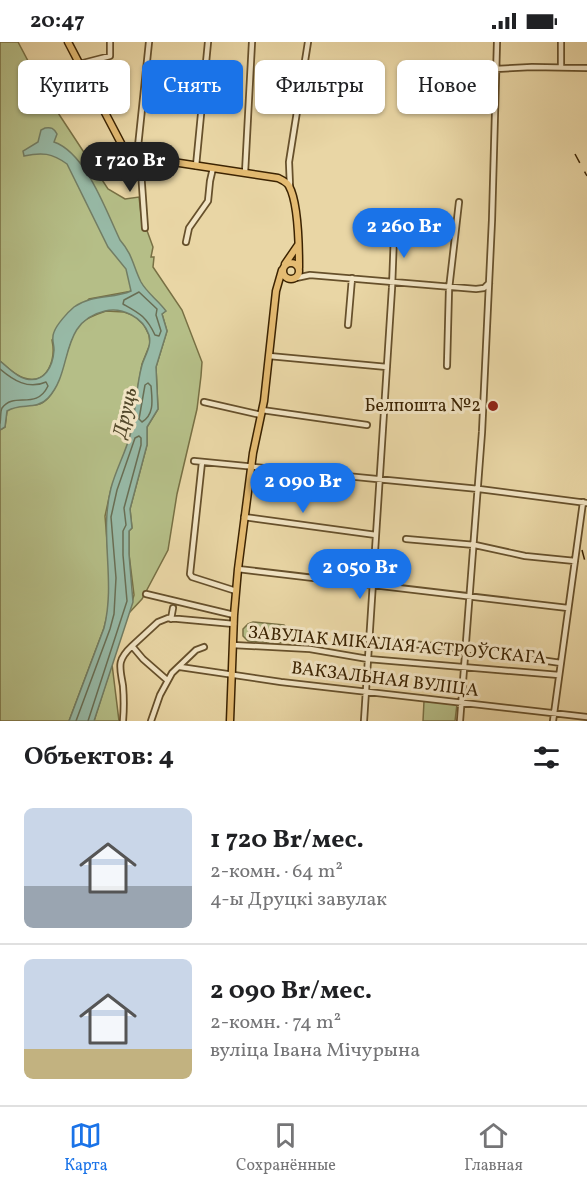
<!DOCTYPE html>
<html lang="ru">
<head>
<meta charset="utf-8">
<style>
  :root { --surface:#fff; --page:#f6f6f6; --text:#202124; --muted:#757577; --line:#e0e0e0; --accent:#1a73e8 }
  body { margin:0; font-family:Vollkorn,serif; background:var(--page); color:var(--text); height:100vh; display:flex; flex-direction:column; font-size:22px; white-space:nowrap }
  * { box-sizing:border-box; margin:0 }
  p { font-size:20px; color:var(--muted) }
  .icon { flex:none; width:33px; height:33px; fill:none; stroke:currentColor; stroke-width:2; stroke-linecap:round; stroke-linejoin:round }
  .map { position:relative; height:679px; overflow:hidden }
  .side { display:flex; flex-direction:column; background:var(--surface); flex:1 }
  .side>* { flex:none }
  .banner { position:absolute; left:18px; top:18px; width:552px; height:54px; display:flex; gap:12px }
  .price { position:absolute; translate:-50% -51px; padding:0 14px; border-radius:21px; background:var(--accent); color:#fff; font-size:20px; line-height:39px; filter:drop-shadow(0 2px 3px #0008) }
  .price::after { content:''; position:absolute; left:50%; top:36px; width:18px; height:14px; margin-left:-9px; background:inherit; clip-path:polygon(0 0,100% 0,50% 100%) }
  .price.active { background:#222; color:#fff }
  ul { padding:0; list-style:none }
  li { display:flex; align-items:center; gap:18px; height:150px; padding:0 24px }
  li+li { border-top:2px solid var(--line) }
  li span { display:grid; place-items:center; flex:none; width:168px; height:120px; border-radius:9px; color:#555 }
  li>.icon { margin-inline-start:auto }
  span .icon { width:72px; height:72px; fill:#fffc; stroke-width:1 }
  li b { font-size:26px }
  h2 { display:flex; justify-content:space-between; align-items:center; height:72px; padding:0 24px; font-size:26px }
  .chip { padding:0 21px; border-radius:9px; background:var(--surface); box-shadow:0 2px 4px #0004; font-size:21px; line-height:54px }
  .chip.active { background:var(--accent); color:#fff }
  .status { display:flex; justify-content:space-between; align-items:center; height:42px; padding:0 30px; background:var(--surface); direction:ltr }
  .status svg { height:16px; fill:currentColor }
  .tab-bar { display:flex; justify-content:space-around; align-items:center; height:84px; border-top:2px solid var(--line); background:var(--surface); font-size:16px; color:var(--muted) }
  .tab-bar a { display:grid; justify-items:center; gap:3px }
  .tab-bar .active { color:var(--accent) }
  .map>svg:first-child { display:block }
  .green { fill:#b5be87; stroke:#787044; stroke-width:1.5 }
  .water { fill:#97b9a6; stroke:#727d64; stroke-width:1.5 }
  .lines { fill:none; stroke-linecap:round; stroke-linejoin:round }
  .shore { stroke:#696e54; stroke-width:1.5 }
  .minor-casing { stroke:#66502b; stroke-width:8 }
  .major-casing { stroke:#3b2302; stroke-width:9 }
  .minor { stroke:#f1e4c4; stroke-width:4.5 }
  .major { stroke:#e4bb72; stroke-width:6 }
  .rail { stroke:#3b2302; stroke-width:1.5; stroke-dasharray:10 10; stroke-linecap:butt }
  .poi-dot { fill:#8f2418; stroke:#f1e4c4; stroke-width:2 }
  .labels { text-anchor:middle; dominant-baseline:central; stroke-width:6; stroke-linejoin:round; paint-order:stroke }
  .poi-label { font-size:18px; fill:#3b2302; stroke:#f1e4c4; text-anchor:end }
  .street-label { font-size:18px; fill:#3b2302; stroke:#f1e4c4 }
  .water-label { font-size:20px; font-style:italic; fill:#52482b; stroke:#f1e4c4 }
</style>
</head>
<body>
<div class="status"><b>20:47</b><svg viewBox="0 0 49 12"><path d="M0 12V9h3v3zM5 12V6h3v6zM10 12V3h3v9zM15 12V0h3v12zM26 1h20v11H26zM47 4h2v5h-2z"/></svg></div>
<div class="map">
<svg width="587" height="679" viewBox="0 0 587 679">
  <rect width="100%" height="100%" fill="#e9d6a5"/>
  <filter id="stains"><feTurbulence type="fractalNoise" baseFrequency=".00333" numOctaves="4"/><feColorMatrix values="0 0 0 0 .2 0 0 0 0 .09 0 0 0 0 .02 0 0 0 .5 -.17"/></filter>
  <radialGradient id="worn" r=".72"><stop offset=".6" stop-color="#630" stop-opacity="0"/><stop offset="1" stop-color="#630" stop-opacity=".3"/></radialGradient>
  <path class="green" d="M0 0H18L45 51 108 147 125 157 139 155 141 172 153 205 151 215H154L153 225 182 268 202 320 201 334 197 367 177 452 168 508 142 557 129 571 134 553 129 512V489L132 486 130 467 147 403V385L158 367 156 325 167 289 162 272 165 269 132 249 89 257 52 298C56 317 48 344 24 336 14 333 7 325 0 319Z
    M106 269 124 270 135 274 144 283 149 293 150 302 142 322 127 406 111 447 105 474 110 536 108 570 104 586 69 679H0V388L5 385 7 369C9 368 12 365 15 364 26 360 37 369 49 355 64 337 67 293 81 281 88 275 97 272 106 269Z
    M253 580 284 583 289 589 288 596 280 601 248 599 243 594V587L248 582Z
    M112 622 119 679H94Z
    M424 659 457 662 455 679H423Z"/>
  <path class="water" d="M45 86C51 85 54 86 57 92L54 100C86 111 106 169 120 198 133 213 133 224 141 240 147 251 158 258 166 269L162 272 167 289 156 325 158 367 147 385V403L130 467 132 486 129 489V512L133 560 94 679H69L104 586C116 539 99 492 111 446 116 427 126 410 131 390 136 368 136 344 142 323 145 313 152 304 149 293 143 275 122 265 105 269 58 280 74 329 48 356 36 369 21 360 7 369L5 385 0 388V319C8 325 16 335 26 337 45 341 53 324 54 308 54 301 51 297 54 290 57 282 68 270 74 265 92 252 113 257 131 249L126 227 108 205 67 122C52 111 42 110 24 114L23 109 38 100 41 88Z"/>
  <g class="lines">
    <path class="shore" d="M139 250 157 267 156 273 161 289 159 294 155 293C146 274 139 271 123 262L124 258Z
      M0 327C13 338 28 348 46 340L48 344C36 369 14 349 2 366 0 370 1 377 0 381
      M148 341 151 344C152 357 155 372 142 380L139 377 145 343Z
      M76 679 110 587 114 572 116 536 111 475 117 448 135 396 139 394 141 396V403L124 466 126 483 123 489V513L127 559 88 679"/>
    <defs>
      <path id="minor" d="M79 22 110 14V0
        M561 25V0
        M496 27 532 25 587 26
        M143 60 202 66
        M137 114 149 0
        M140 115 145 186
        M196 124 208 0
        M245 131 252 0
        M290 144 289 120 308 0
        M186 200 189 186 208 159 210 139 213 126
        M296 236 310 233 476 247 484 246 489 241
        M348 283 352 236
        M269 314 387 325
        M447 324 449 247 459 160
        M204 360 261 373
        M262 368 367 383
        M194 419 479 447 587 461
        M202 420 190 532 192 535 236 549
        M244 475 376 493
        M406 497 475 503 525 514 575 519
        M238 527 568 566
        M146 552 234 573
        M171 577 173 566
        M369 598 465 607 561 621
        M233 603 310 607 368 617 559 633
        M180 625 281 640 587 675
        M167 638 143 617 132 604 158 580 168 576 234 582
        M123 679C124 667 124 656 123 644 120 625 116 619 132 604
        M151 679 160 653 172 631 196 608 204 605
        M364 679 392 246 394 193
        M460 679 482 390 492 178 497 0
        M553 679 583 460"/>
      <path id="major" d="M68 0 123 105 140 115 278 136C282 138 287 140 289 144 298 160 299 206 299 226
        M283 229a8 8 0 1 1 16 0a8 8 0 1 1-16 0Z
        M285 222 298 203
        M230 679 234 573 238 527 253 411 264 359 276 249 282 228"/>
    </defs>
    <use href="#minor" class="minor-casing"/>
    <use href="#major" class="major-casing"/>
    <use href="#minor" class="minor"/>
    <use href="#major" class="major"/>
    <path class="rail" d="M575 112 587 134
      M582 508 587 527"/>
  </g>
  <circle class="poi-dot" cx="493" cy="364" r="6"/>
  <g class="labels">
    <g class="poi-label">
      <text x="481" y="364">Белпошта №2</text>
    </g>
    <g class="street-label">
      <text transform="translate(397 604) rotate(5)">ЗАВУЛАК МІКАЛАЯ АСТРОЎСКАГА</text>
      <text transform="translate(385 638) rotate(7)">ВАКЗАЛЬНАЯ ВУЛІЦА</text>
    </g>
    <g class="water-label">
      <text transform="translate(126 371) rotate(-77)">Друць</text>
    </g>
  </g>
  <rect width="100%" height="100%" filter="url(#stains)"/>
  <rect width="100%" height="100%" fill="url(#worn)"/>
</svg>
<b class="price active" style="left:130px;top:151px">1 720 Br</b>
<b class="price" style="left:404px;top:217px">2 260 Br</b>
<b class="price" style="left:303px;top:472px">2 090 Br</b>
<b class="price" style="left:360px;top:558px">2 050 Br</b>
<div class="banner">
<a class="chip">Купить</a>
<a class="chip active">Снять</a>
<a class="chip">Фильтры</a>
<a class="chip">Новое</a>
</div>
</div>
<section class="side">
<h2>Объектов: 4<svg class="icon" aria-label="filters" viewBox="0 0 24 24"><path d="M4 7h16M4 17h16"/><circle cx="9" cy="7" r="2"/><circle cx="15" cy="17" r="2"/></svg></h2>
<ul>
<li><span style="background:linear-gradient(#c9d6e8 65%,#9aa5b1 0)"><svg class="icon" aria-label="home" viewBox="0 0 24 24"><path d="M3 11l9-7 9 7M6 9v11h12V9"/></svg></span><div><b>1 720 Br/мес.</b><p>2-комн. · 64 m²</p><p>4-ы Друцкі завулак</p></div></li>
<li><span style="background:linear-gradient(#c9d6e8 75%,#c2b280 0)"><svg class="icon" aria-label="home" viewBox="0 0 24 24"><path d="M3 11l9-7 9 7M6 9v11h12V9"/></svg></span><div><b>2 090 Br/мес.</b><p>2-комн. · 74 m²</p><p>вуліца Івана Мічурына</p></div></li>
</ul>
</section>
<nav class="tab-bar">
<a class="active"><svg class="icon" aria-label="map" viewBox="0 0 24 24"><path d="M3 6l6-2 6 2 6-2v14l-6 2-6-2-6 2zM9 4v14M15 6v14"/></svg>Карта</a>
<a><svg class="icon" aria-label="saved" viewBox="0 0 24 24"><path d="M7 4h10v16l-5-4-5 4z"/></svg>Сохранённые</a>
<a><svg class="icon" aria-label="home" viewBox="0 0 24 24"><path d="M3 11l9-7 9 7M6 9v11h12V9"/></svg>Главная</a>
</nav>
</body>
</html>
